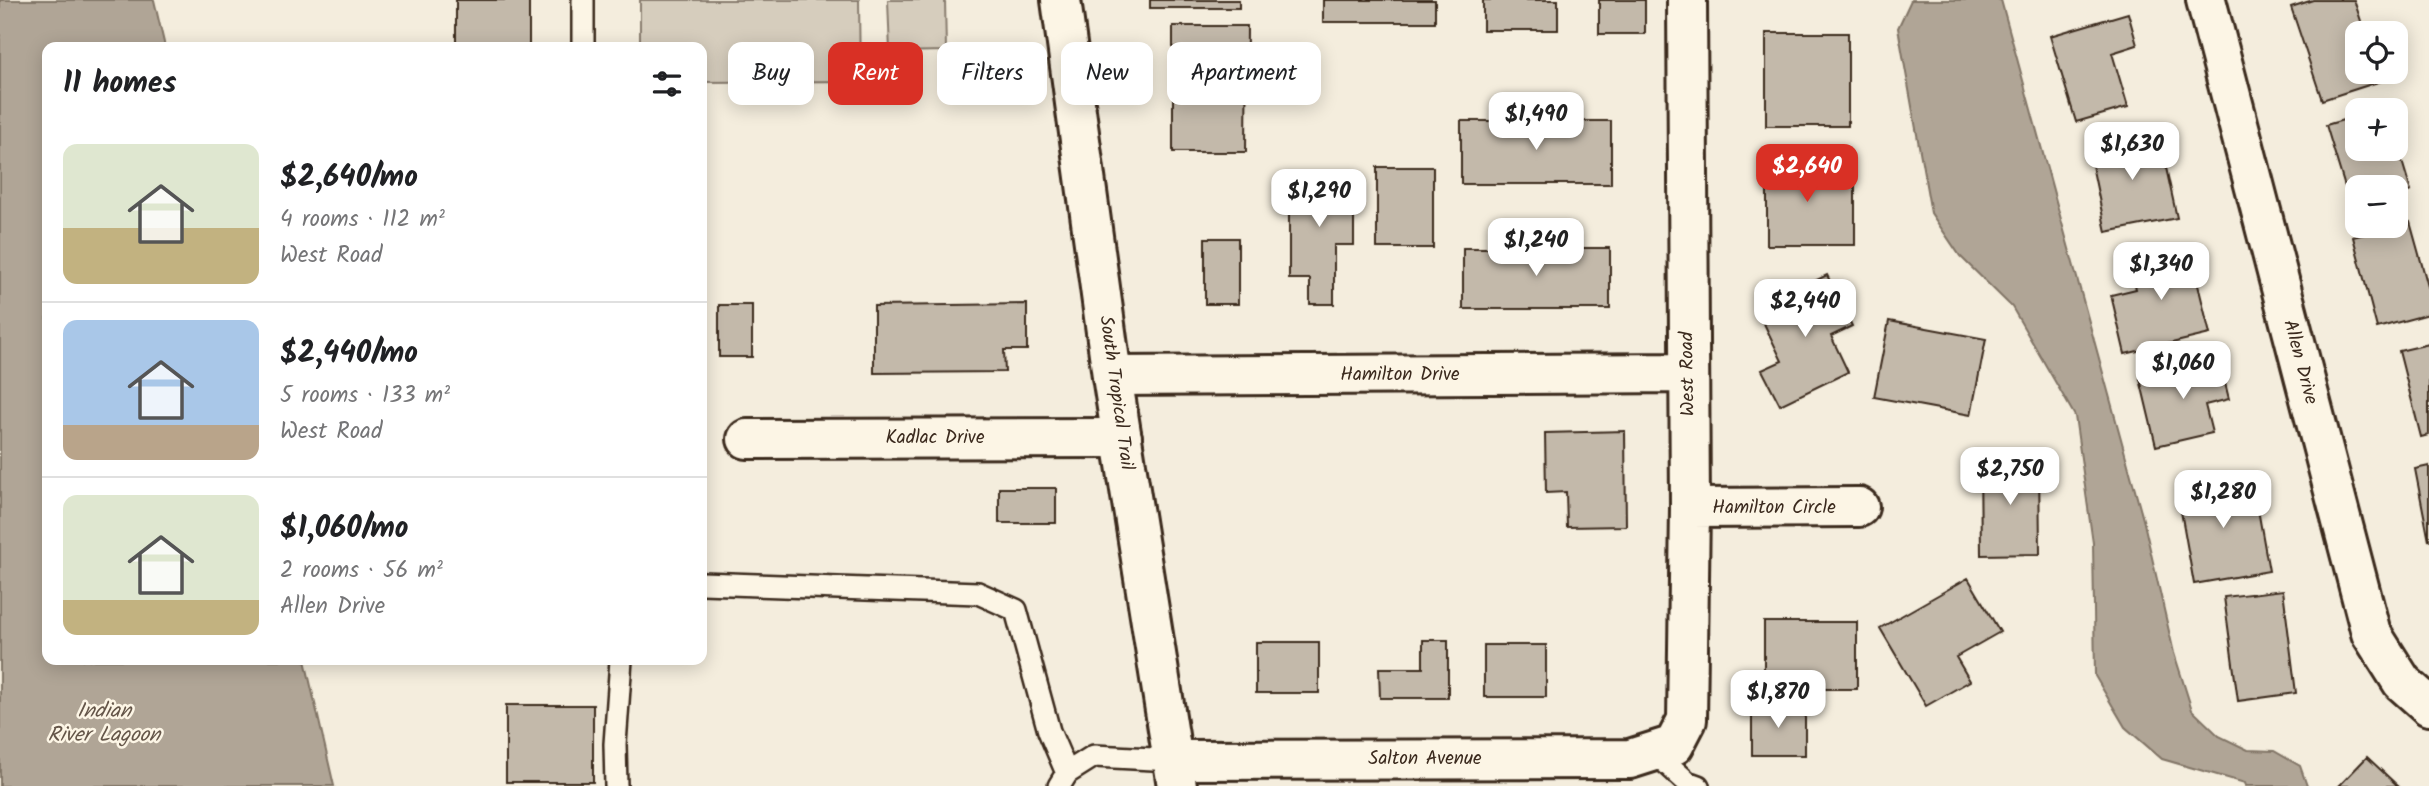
<!DOCTYPE html>
<html lang="en">
<head>
<meta charset="utf-8">
<style>
  :root { --surface:#fff; --page:#f6f6f6; --text:#202124; --muted:#757577; --line:#e0e0e0; --accent:#d93025 }
  body { margin:0; font-family:Kalam,sans-serif; background:var(--page); color:var(--text); height:100vh; display:flex; flex-direction:column; font-size:26px; white-space:nowrap }
  * { box-sizing:border-box; margin:0 }
  p { font-size:23px; color:var(--muted) }
  .icon { flex:none; width:38px; height:38px; fill:none; stroke:currentColor; stroke-width:2; stroke-linecap:round; stroke-linejoin:round }
  .map { position:relative; flex:1; overflow:hidden }
  .details { position:absolute; left:42px; top:42px; width:665px; height:623px; display:flex; flex-direction:column; background:var(--surface); border-radius:14px; box-shadow:0 4px 18px #0003 }
  .details>* { flex:none }
  .hud { position:absolute; left:728px; top:42px; width:665px; height:63px; display:flex; gap:14px }
  .fabs { position:absolute; left:2345px; top:21px; display:grid; gap:14px }
  .fabs a { display:grid; place-items:center; width:63px; height:63px; border-radius:14px; background:var(--surface); box-shadow:0 4px 18px #0003; font-size:35px }
  .price { position:absolute; translate:-50% -60px; padding:0 16px; border-radius:14px; background:#fff; color:#222; font-size:23px; line-height:46px; filter:drop-shadow(0 2px 4px #0008) }
  .price::after { content:''; position:absolute; left:50%; top:42px; width:21px; height:16px; margin-left:-10px; background:inherit; clip-path:polygon(0 0,100% 0,50% 100%) }
  .price.selected { background:var(--accent); color:#fff }
  ul { padding:0; list-style:none }
  li { display:flex; align-items:center; gap:21px; height:175px; padding:0 21px }
  li+li { border-top:2px solid var(--line) }
  li span { display:grid; place-items:center; flex:none; width:196px; height:140px; border-radius:14px; color:#555 }
  li>.icon { margin-inline-start:auto }
  span .icon { width:84px; height:84px; fill:#fffc; stroke-width:1 }
  li b { font-size:30px }
  h2 { display:flex; justify-content:space-between; align-items:center; height:84px; padding:0 21px; font-size:30px }
  .chip { padding:0 24px; border-radius:14px; background:var(--surface); box-shadow:0 4px 18px #0003; font-size:24px; line-height:63px }
  .chip.selected { background:var(--accent); color:#fff }
  .map>svg:first-child { display:block }
  .green { fill:#d6cdbd; stroke:#887c6e; stroke-width:2 }
  .water { fill:#b0a596; stroke:#817466; stroke-width:2 }
  .building { fill:#c3b9aa; stroke:#3b2a1e; stroke-width:2 }
  .lines { fill:none; stroke-linecap:round; stroke-linejoin:round }
  .lane-casing { stroke:#3b2a1e; stroke-width:26 }
  .street-casing { stroke:#3b2a1e; stroke-width:44 }
  .secondary-casing { stroke:#3b2a1e; stroke-width:44 }
  .lane { stroke:#fcf5e5; stroke-width:21 }
  .street { stroke:#fcf5e5; stroke-width:38 }
  .secondary { stroke:#fcf5e5; stroke-width:38 }
  .labels { text-anchor:middle; dominant-baseline:central; stroke-width:5; stroke-linejoin:round; paint-order:stroke }
  .street-label { font-size:19px; fill:#3b2a1e; stroke:#fcf5e5 }
  .water-label { font-size:21px; font-style:italic; fill:#645548; stroke:#fcf5e5 }
</style>
</head>
<body>
<div class="map">
<svg width="2429" height="786" viewBox="0 0 2429 786">
  <rect width="100%" height="100%" fill="#f4eddd"/>
  <filter id="ink" filterUnits="userSpaceOnUse"><feTurbulence type="fractalNoise" baseFrequency=".0143" numOctaves="2"/><feDisplacementMap in="SourceGraphic" scale="14" xChannelSelector="R" yChannelSelector="G"/><feConvolveMatrix kernelMatrix="1 2 1 2 8 2 1 2 1" color-interpolation-filters="sRGB"/></filter>
  <g filter="url(#ink)">
    <path class="green" d="M640 0H859L860 81 702 82V47H640Z
      M888 0H945L946 51 890 52Z"/>
    <path class="water" d="M0 0H154L165 47H47V660H305L334 786H0Z
      M1911 0H2001L2144 523 2174 653 2192 710 2219 736 2248 750 2274 751 2300 766 2307 786H2246L2245 783 2162 759 2125 727 2095 676 2093 543 2075 416 2012 307 1960 256 1931 213 1898 28Z"/>
    <path class="building" d="M456 0H529V47H456Z
      M1150 0H1239V8H1150Z
      M1323 0H1435V22H1323Z
      M1483 0H1558V30H1483Z
      M1599 0H1645V34H1599Z
      M2313 0H2354L2365 33H2357V72H2378L2381 81 2322 100 2291 7Z
      M2128 13 2137 45 2112 53 2128 107 2076 122 2050 36Z
      M1173 26H1247L1246 152H1173Z
      M1766 33H1848V126H1766Z
      M2357 116V149H2396V141L2411 191 2396 196V187H2357V208L2352 210 2326 125Z
      M1461 121H1611V184H1461Z
      M2158 131 2177 218 2106 232 2088 146Z
      M1767 155H1826V184H1855V245H1767Z
      M1377 167H1433V248H1377Z
      M1289 175H1354V245H1334V304H1310V279H1289Z
      M2410 222 2429 290V314L2377 328 2353 237Z
      M1205 238H1238V304H1205Z
      M2188 244 2210 334 2125 354 2111 295 2136 289 2129 259Z
      M1463 248H1610V309H1463Z
      M1827 275 1852 326 1831 336 1848 372 1780 405 1762 370 1782 361 1757 309Z
      M1027 304V350H1004L1005 372 874 373V306Z
      M719 305H752V357H719Z
      M1889 321 1986 339 1971 415 1874 397Z
      M2429 344V435L2421 437 2399 351Z
      M2219 359 2229 399 2205 405 2212 433 2156 446 2140 379Z
      M1625 431 1626 526 1567 527 1566 492 1546 493 1545 433Z
      M1980 460H2039L2040 554 1981 555Z
      M2429 466V541L2415 469Z
      M2252 476 2269 571 2194 584 2177 489Z
      M999 488H1056V523H999Z
      M1968 578 2000 632 1956 657 1970 681 1926 706 1880 628Z
      M2283 590 2296 693 2238 701 2224 597Z
      M1764 622H1857V689H1764Z
      M1423 640H1448V698H1380L1379 668H1423Z
      M1256 642H1319V693H1256Z
      M1484 645H1546V697H1484Z
      M1752 704H1805V755H1752Z
      M506 705H593V782H506Z
      M2367 757 2398 786H2339Z"/>
    <g class="lines">
      <defs>
        <path id="lane" d="M583 0V47
          M702 583 978 593 1016 610 1049 731 1067 773
          M1653 751 1687 782 1698 786
          M616 786 615 744 621 660
          M1059 786 1067 773 1094 756 1173 760"/>
        <path id="street" d="M2206 0 2371 633 2402 682 2429 706
          M1112 376 1687 373
          M747 439 1122 438
          M1690 508 1859 507
          M1173 760 1630 759 1674 745 1687 720 1690 508 1687 0"/>
        <path id="secondary" d="M1061 0 1112 376 1177 786"/>
      </defs>
      <use href="#lane" class="lane-casing"/>
      <use href="#street" class="street-casing"/>
      <use href="#secondary" class="secondary-casing"/>
      <use href="#lane" class="lane"/>
      <use href="#street" class="street"/>
      <use href="#secondary" class="secondary"/>
    </g>
  </g>
  <g class="labels">
    <g class="street-label">
      <text transform="translate(2300 362) rotate(75)">Allen Drive</text>
      <text transform="translate(1688 374) rotate(-91)">West Road</text>
      <text x="1400" y="375">Hamilton Drive</text>
      <text transform="translate(1116 393) rotate(82)">South Tropical Trail</text>
      <text x="935" y="438">Kadlac Drive</text>
      <text x="1774" y="508">Hamilton Circle</text>
      <text x="1425" y="759">Salton Avenue</text>
    </g>
    <g class="water-label">
      <text x="104" y="711">Indian<tspan x="104" dy="24">River Lagoon</tspan></text>
    </g>
  </g>
</svg>
<div class="fabs">
<a><svg class="icon" aria-label="locate" viewBox="0 0 24 24"><circle cx="12" cy="12" r="6"/><path d="M12 2v4M12 18v4M2 12h4M18 12h4"/></svg></a>
<a>+</a>
<a>−</a>
</div>
<b class="price" style="left:1536px;top:152px">$1,490</b>
<b class="price" style="left:2132px;top:182px">$1,630</b>
<b class="price selected" style="left:1807px;top:204px">$2,640</b>
<b class="price" style="left:1319px;top:229px">$1,290</b>
<b class="price" style="left:1536px;top:278px">$1,240</b>
<b class="price" style="left:2161px;top:302px">$1,340</b>
<b class="price" style="left:1805px;top:339px">$2,440</b>
<b class="price" style="left:2183px;top:401px">$1,060</b>
<b class="price" style="left:2010px;top:507px">$2,750</b>
<b class="price" style="left:2223px;top:530px">$1,280</b>
<b class="price" style="left:1778px;top:730px">$1,870</b>
<div class="hud">
<a class="chip">Buy</a>
<a class="chip selected">Rent</a>
<a class="chip">Filters</a>
<a class="chip">New</a>
<a class="chip">Apartment</a>
</div>
<section class="details">
<h2>11 homes<svg class="icon" aria-label="filters" viewBox="0 0 24 24"><path d="M4 7h16M4 17h16"/><circle cx="9" cy="7" r="2"/><circle cx="15" cy="17" r="2"/></svg></h2>
<ul>
<li><span style="background:linear-gradient(#dfe7d0 60%,#c2b280 0)"><svg class="icon" aria-label="home" viewBox="0 0 24 24"><path d="M3 11l9-7 9 7M6 9v11h12V9"/></svg></span><div><b>$2,640/mo</b><p>4 rooms · 112 m²</p><p>West Road</p></div></li>
<li><span style="background:linear-gradient(#a9c7e8 75%,#b9a48a 0)"><svg class="icon" aria-label="home" viewBox="0 0 24 24"><path d="M3 11l9-7 9 7M6 9v11h12V9"/></svg></span><div><b>$2,440/mo</b><p>5 rooms · 133 m²</p><p>West Road</p></div></li>
<li><span style="background:linear-gradient(#dfe7d0 75%,#c2b280 0)"><svg class="icon" aria-label="home" viewBox="0 0 24 24"><path d="M3 11l9-7 9 7M6 9v11h12V9"/></svg></span><div><b>$1,060/mo</b><p>2 rooms · 56 m²</p><p>Allen Drive</p></div></li>
</ul>
</section>
</div>
</body>
</html>
